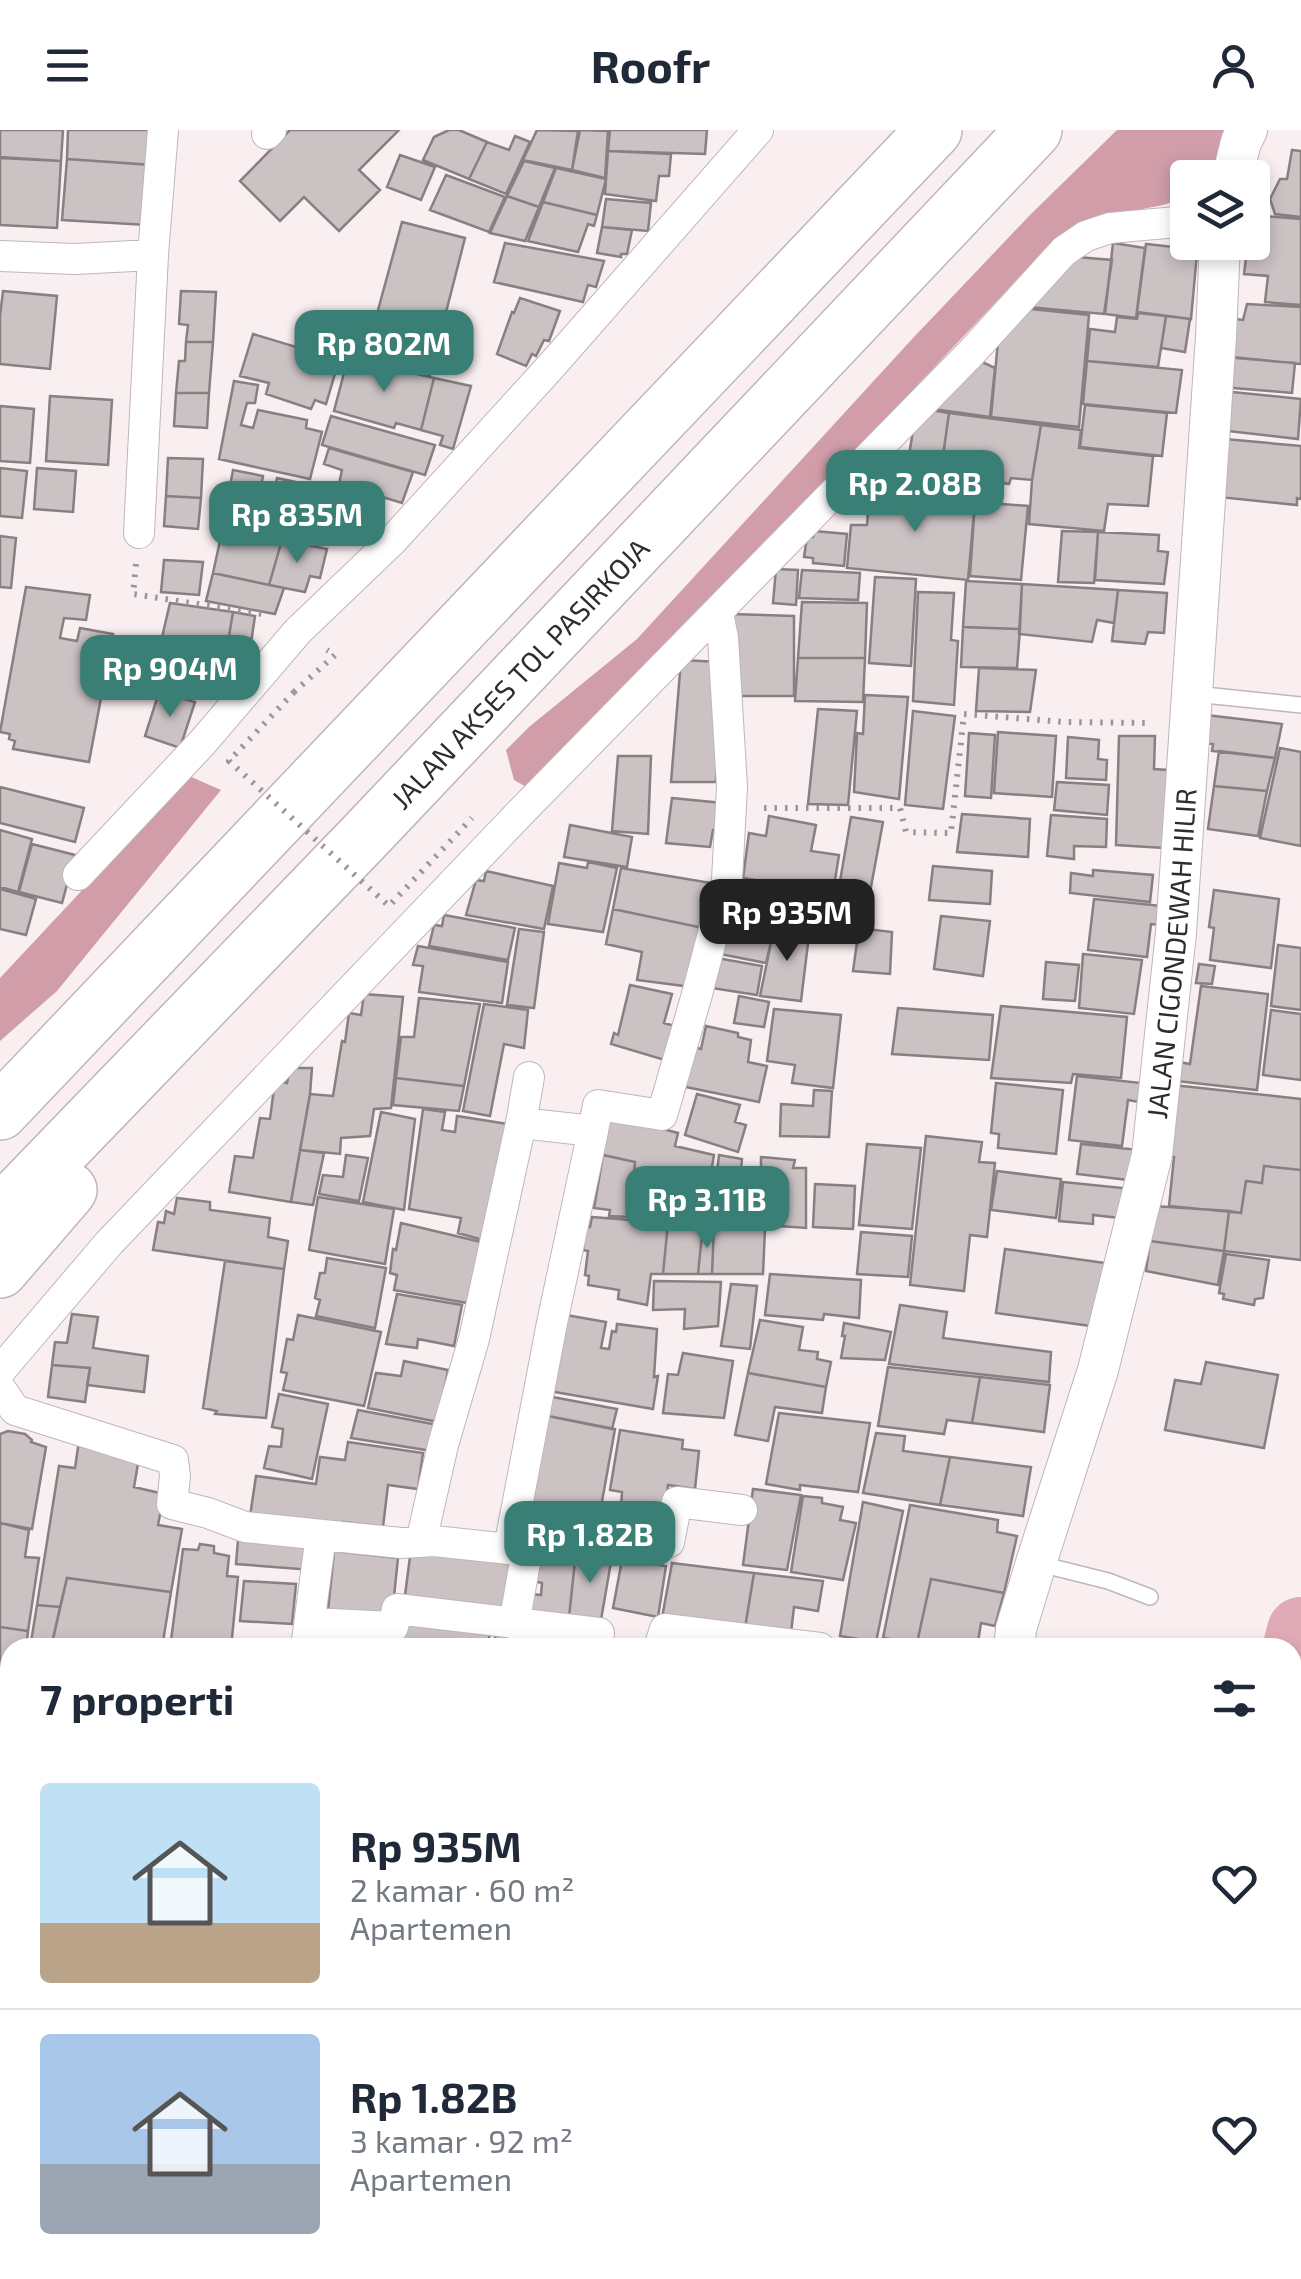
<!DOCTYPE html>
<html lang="id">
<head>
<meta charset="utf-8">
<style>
  :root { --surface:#fff; --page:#f2f2f3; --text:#1f2937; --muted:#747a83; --line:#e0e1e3; --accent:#3a7f75 }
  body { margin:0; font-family:"Exo 2",sans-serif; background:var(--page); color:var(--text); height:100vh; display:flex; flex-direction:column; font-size:38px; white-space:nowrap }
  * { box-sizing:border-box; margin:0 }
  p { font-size:32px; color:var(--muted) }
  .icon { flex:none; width:55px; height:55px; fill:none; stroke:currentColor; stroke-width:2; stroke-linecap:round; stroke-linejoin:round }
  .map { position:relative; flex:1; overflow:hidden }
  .details { position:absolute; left:0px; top:1508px; width:1302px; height:642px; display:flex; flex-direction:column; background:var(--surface); border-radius:30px 30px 0 0; box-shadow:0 5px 15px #0003 }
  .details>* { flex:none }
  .fabs { position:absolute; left:1170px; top:30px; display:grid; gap:20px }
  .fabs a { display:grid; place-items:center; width:100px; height:100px; border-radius:10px; background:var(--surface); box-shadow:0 5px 15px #0003; font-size:50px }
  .price { position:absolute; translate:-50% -85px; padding:0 22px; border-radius:20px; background:var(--accent); color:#fff; font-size:32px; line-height:65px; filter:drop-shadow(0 2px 5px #0008) }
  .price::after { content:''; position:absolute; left:50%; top:60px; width:30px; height:22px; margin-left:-15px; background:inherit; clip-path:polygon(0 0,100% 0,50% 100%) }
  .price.selected { background:#222; color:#fff }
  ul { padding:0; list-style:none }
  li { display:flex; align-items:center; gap:30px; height:250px; padding:0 40px }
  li+li { border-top:2px solid var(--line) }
  li span { display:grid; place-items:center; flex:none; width:280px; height:200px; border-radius:10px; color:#555 }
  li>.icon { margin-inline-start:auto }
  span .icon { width:120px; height:120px; fill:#fffc; stroke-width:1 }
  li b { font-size:42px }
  h2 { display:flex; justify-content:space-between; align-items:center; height:120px; padding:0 40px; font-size:42px }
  header { display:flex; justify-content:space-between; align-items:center; height:130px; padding:0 40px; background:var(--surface); font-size:45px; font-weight:700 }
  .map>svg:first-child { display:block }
  .forest { fill:#d09da9 }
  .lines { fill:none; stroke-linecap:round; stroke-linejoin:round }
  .river { stroke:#dfabb7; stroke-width:68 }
  .building { fill:#cbc2c4; stroke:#887f81; stroke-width:2.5 }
  .service-casing { stroke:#c0b6b8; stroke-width:18 }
  .minor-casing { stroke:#c0b6b8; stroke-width:32 }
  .tertiary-casing { stroke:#c0b6b8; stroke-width:42 }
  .motorway-casing { stroke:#c0b6b8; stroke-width:58 }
  .path { stroke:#9c9496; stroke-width:6; stroke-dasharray:2.5 8; stroke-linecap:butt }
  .service { stroke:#fff; stroke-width:15 }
  .minor { stroke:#fff; stroke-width:30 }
  .tertiary { stroke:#fff; stroke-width:40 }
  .motorway { stroke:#fff; stroke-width:55 }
  .path-bridge { stroke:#9c9496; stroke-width:6; stroke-dasharray:2.5 8; stroke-linecap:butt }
  .labels { text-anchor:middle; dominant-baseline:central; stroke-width:8; stroke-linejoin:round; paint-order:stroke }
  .street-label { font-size:28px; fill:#302c2d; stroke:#fff }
</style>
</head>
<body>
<header><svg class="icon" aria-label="menu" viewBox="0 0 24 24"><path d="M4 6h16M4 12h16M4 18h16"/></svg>Roofr<svg class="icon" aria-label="person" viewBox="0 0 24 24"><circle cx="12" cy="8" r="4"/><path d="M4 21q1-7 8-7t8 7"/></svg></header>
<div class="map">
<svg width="1301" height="2149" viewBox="0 0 1301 2149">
  <rect width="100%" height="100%" fill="#f9eff1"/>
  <path class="forest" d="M1117 0H1233L1209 47 1188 48 1187 67 1163 75 1101 87 1059 105 858 318 530 659 514 650 506 620 529 597 637 509 913 208 1030 85Z
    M189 646 221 660 57 861 0 911V848Z"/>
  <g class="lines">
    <path class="river" d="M1292 1535 1301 1501
      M1136 2149V2140"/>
  </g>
  <path class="building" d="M0 0H63L61 31 0 27Z
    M68 0H156L154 35 67 29Z
    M290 0H399L359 40 380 60 339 101 304 67 280 91 240 51Z
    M449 0H459L487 12 469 49 423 30 434 7Z
    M537 0 578 1 572 40 523 30Z
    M580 0 608 1 605 48 572 40Z
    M610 0H707L705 24 608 21Z
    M515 6 530 12 506 64 469 49 487 12 509 20Z
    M1292 20 1301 21V87L1275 84 1270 69 1280 49H1287Z
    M608 21 671 24 669 46H659L656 71 605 64Z
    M400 25 435 37 421 70 387 57Z
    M0 28 61 31 57 98 0 95Z
    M67 29 151 35 147 95 62 90Z
    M524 31 555 38 539 77 507 66Z
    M556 38 606 49 597 85 543 72Z
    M446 45 505 67 489 102 430 80Z
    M507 66 539 77 525 111 490 103Z
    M606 69 651 73 648 101 602 97Z
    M543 72 597 85 594 96 588 94 578 122 528 111Z
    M1252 85 1301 89V175L1265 172 1268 146 1244 144 1248 112H1252Z
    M402 92 465 108 430 245 365 228Z
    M602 97 632 100 627 124H621V127L597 123Z
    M1176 103 1188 105V112H1198L1191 189 1137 182 1146 114 1173 117Z
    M505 113 604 131 596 157 588 155 583 172 494 152Z
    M1113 113 1145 118 1136 188 1105 184Z
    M1077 127 1112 130 1104 184 1028 177Z
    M3 161 57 166 50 239 0 234V186Z
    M181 161 216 162 213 212H186L188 195 179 194Z
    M520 168 560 181 549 211 544 210 536 226 532 224 526 236 497 224 512 182 514 183Z
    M1247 174 1301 177V234L1222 226 1226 188 1243 190Z
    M1031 179 1089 185 1079 297 991 287 998 211Z
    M1138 183 1166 186 1158 237 1087 231 1090 199 1115 202 1117 187 1137 189Z
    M1166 186 1190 189 1185 222 1161 218Z
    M253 204 339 230 326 274 315 270 311 279 266 264 269 253 240 246Z
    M186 212H213L209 263H176L179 231H185Z
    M1224 227 1295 233 1292 263 1222 257Z
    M348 228 434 248 421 300 396 293 394 298 334 281Z
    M980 231 995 238 990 287 933 279Z
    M1087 231 1182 240 1176 283 1083 274Z
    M434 248 471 256 453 319 440 315 443 306 421 300Z
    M234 251 258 255 255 273H247L241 295 253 298 258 280 307 290 306 298 322 302 310 349 219 329Z
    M1232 262 1301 269 1298 309 1219 300Z
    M176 263H209L207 298 174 296Z
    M50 266 112 270 108 335 46 331Z
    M1085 275 1167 283 1162 326 1080 317Z
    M0 276 34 279 30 333 0 331Z
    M931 280 949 283 940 347 906 343 914 295Z
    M949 283 1041 295 1032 350 1011 348 1009 354 992 351V346L973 344 972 352 940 347Z
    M331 286 435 315 425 345 322 315Z
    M1041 295 1081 300 1079 318 1153 326 1148 376 1108 374 1104 401 1029 394 1032 350Z
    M1225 309 1301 316V369L1297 368V375L1219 367Z
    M329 318 413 342 402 373 339 354 342 340 324 334Z
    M168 328 203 329 201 368 166 366Z
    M0 338 27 341 22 388 0 386Z
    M37 338 76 341 73 382 34 379Z
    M233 340 263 346 253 400 223 394Z
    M277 348 310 355 297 411 264 403Z
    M950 357 976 360 968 450 847 438 851 395H867L870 358 907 361V368L947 372Z
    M166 366 201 368 198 399 164 396Z
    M975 372 1028 376 1021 450 970 446Z
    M223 397 282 410 269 455 213 443Z
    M814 401 847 404 844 436 813 433V428L804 427 807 407H813Z
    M1062 401 1098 402 1094 453 1058 452Z
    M1098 402 1159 405 1158 421 1168 422 1164 454 1095 450Z
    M0 406 16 408 11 458 0 457Z
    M282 410 327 419 320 448 310 446 305 462 269 455Z
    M164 430 203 432 199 465 161 462Z
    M776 439 798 440 796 475 773 473Z
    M802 440 860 443 858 470 799 468Z
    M213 443 284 458 275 484 206 471Z
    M875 447 916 449 911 536 869 533Z
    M966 451 1022 454 1020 499 963 497Z
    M1022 454 1118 460 1114 493 1097 490 1092 512 1019 504Z
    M26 457 90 465 86 490 64 488 60 508 77 511 80 498 113 504 89 632 13 619 15 611 9 609 10 604 0 602Z
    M1118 460 1167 463 1164 503 1148 502 1145 514 1112 511Z
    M918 462 954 463 951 510 958 511 954 575 913 571Z
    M802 472 867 473 865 528H798Z
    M170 473 233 482 226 524 200 521V523L160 516Z
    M233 482 255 486 249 527 226 524Z
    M730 484 794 486V566H735Z
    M963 497 1020 499 1017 538 961 537Z
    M160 516 202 524 197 553 193 562 157 554 159 550 152 548Z
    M202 524 239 530 233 559 197 553Z
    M798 528H865L863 572 795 571Z
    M681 530 719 532 716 652H671Z
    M979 538 1036 540 1030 582 976 581Z
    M159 562 195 572 180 618 145 606Z
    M865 565 908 567 899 669 854 662 857 603 863 604Z
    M818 579 857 581 848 675 808 674Z
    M913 581 955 586 943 679 905 675Z
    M1206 585 1282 594 1275 628 1212 621 1213 614 1203 613Z
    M998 602 1056 606 1052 667 994 663Z
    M969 603 995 605 991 668 965 666Z
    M1119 606H1155L1154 639 1168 640 1164 718 1116 715Z
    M1068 607 1099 610 1098 629 1107 630 1106 650 1066 648Z
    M1280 618 1301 622V716L1260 708Z
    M1219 621 1275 628 1267 661 1214 656Z
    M618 626H651L648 704 612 701Z
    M1057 652 1109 655 1107 685 1054 680Z
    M1214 656 1267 661 1258 706 1208 699Z
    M0 657 84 678 75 712 0 693Z
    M672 668 722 673 721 701 713 700 710 717 666 713Z
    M962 684 1030 689 1028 727 957 722Z
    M1051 685 1107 689 1106 717 1074 716V729L1047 726Z
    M769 686 816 695 811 721 839 725 833 763 743 748 749 703 766 706Z
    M851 687 883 692 868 773 837 769Z
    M570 695 632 707 627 737 564 727Z
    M0 700 32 709 18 762 0 757Z
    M32 714 75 725 62 773 19 762Z
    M588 732 617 738 603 802 548 794 559 733 587 738Z
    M933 736 992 741 990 774 929 770Z
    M621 738 711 753 703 798 613 779Z
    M1093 740 1153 745 1150 772 1070 763 1071 743 1093 746Z
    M486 741 553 756 544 799 466 785 476 750 484 751Z
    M0 759 36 769 26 805 0 799Z
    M730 759 785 768 781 804 721 797Z
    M1214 760 1279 769 1271 838 1210 830 1214 798 1209 797Z
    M1094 769 1162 776 1161 795 1151 794 1147 827 1088 820Z
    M613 779 703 798 692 857 637 850 642 822 606 814Z
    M444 785 515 798 508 830 429 816 434 795 442 796Z
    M941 786 990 791 983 846 934 839Z
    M782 794 810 797 801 871 760 866 773 803 781 804Z
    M721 797 773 803 766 833 715 823Z
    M859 798 892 802 890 844 853 841Z
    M519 799 544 802 534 878 507 875Z
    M1278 815 1301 818V880L1271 876Z
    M418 816 508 832 502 873 419 862 423 836 413 835Z
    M1083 824 1142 830 1134 884 1079 878Z
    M717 828 762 836 757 865 712 858Z
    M1046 832 1079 835 1075 871 1043 869Z
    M1199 834 1215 836 1212 854 1196 853Z
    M630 855 672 864 664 893 679 897 668 931 611 914 614 903 618 905Z
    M1201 856 1268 864 1257 960 1176 951 1179 932 1190 934Z
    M364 864 403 867 391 978 374 979 370 1006 341 1008 340 1024 300 1020 310 964 333 966 342 911 345 912 349 883 361 885Z
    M739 866 769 872 764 897 734 893Z
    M419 868 480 874 464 956 396 948 401 907H414Z
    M484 874 528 880 524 918 504 914 490 986 463 981Z
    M1001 876 1127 887 1121 948 1073 944 1071 953 991 948Z
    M898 878 993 885 989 930 892 924Z
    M774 879 841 885 833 958 792 953 795 935 767 931Z
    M1271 880 1301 884V950L1263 945Z
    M706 896 738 903V907L751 910 748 932 767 936 759 972 681 956 690 916 701 919Z
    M290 938H312L310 964 291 1072 229 1062 235 1026 253 1028 260 988 270 989 275 951 287 953Z
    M1077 946 1141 953 1139 972 1128 970 1122 1016 1069 1010Z
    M396 948 464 956 459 981 393 975Z
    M996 953 1063 960 1056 1024 998 1018 999 1004 991 1003Z
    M1173 955 1301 969V1040L1264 1036 1262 1053 1246 1051 1241 1083 1169 1076 1174 1027 1161 1025Z
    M814 960 832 961 829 1007 780 1006 781 974 813 976Z
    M697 964 740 975 735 992 746 995 738 1022 685 1005Z
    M423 979 445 982 442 1000 455 1002 457 986 508 994 483 1110 458 1103 461 1088 409 1079Z
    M381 982 415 989 404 1080 363 1072Z
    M606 984 678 1003 675 1016 714 1025 703 1090 630 1087 635 1032 599 1024Z
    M926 1006 982 1012 979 1032 995 1033 987 1107 970 1105 964 1161 910 1155Z
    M867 1014 921 1018 912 1099 859 1095Z
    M1081 1014 1140 1020 1137 1051 1077 1044Z
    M300 1020 324 1023 313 1075 291 1072Z
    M346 1025 368 1028 359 1071 319 1064 323 1045 343 1047Z
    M603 1025 635 1032 630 1087 609 1086 610 1080 594 1078Z
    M719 1025 742 1029 741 1040 761 1041V1027L795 1030 793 1038H806V1098L711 1091Z
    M1264 1036 1301 1040V1130L1224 1121 1229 1081 1241 1083 1246 1051 1262 1053Z
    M997 1041 1061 1049 1056 1088 991 1080Z
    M1063 1052 1123 1058 1120 1088 1093 1085V1094L1059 1091Z
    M815 1054 855 1056 853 1099 813 1097Z
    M318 1067 394 1079 385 1134 309 1120Z
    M177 1068 210 1072V1080L270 1088 268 1107 288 1111 284 1139 153 1120 158 1092 164 1093 166 1081 174 1084Z
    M1153 1076 1229 1081 1224 1121 1150 1111Z
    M592 1087 668 1093 663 1144H651L647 1175 618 1169 619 1160 588 1155 589 1146 585 1145 588 1121 583 1120 585 1097H590Z
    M401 1093 481 1112 467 1173 394 1160 397 1145 390 1143 393 1119 396 1120Z
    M668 1093 703 1095 698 1144H663Z
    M703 1095 714 1096 712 1144H698Z
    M714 1096 765 1099 763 1144H712Z
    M861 1102 912 1106 908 1147 857 1144Z
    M1150 1111 1224 1121 1218 1155 1146 1141Z
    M1005 1119 1105 1133 1091 1196 996 1183Z
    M1226 1124 1269 1130 1263 1168 1255 1169 1254 1175 1223 1169 1224 1164 1219 1163Z
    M327 1128 386 1138 375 1198 316 1186 320 1170 315 1168 320 1143H325Z
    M225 1131 284 1139 266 1288 215 1284 217 1281 203 1278Z
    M770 1144 861 1150 859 1188 824 1184 823 1190 765 1185Z
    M654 1151 721 1152 718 1196 684 1199 685 1179 653 1180Z
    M731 1154 757 1156 750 1219 721 1216Z
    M397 1164 462 1175 454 1216 418 1209 417 1218 386 1214Z
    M900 1175 947 1182 943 1208 1051 1222 1049 1252 889 1234Z
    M72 1184 98 1187 93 1218 148 1226 144 1262 87 1255 90 1238 52 1235 55 1212 67 1213Z
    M298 1185 381 1202 364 1276 283 1260 287 1243 281 1242 287 1209 293 1210Z
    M566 1185 606 1192 601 1218 609 1219 612 1201 616 1202 617 1194 657 1199 654 1247 658 1246 653 1279 549 1261Z
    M760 1190 803 1197 799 1220 818 1222 817 1229 831 1232 826 1257 748 1243Z
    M844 1193 891 1202 885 1230 841 1228 845 1206H842Z
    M683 1223 733 1231 724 1288 663 1283 668 1244 678 1245Z
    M404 1231 448 1240 438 1292 368 1278 376 1243 401 1246Z
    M1206 1232 1278 1245 1264 1318 1165 1300 1175 1250 1201 1254Z
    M52 1235 90 1238 85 1272 48 1267Z
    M888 1237 980 1247 972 1293 947 1290 944 1304 878 1296Z
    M748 1243 826 1257 822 1283 775 1277 768 1311 735 1305Z
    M980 1247 1050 1255 1044 1302 972 1293Z
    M279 1264 328 1274 312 1349 264 1338 269 1316 281 1317 283 1299 272 1297Z
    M547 1266 617 1279 612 1299 543 1285Z
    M358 1280 438 1295 432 1321 351 1308Z
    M779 1283 870 1293 858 1362 800 1355V1360L766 1354Z
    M543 1285 615 1299 601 1377 583 1374 579 1400 520 1390Z
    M620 1300 683 1310 682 1319 699 1321 695 1359 668 1355 664 1393 620 1389 622 1362 610 1360Z
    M8 1301 25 1304 32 1310 31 1312 46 1317 32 1399 0 1393V1304Z
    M876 1303 905 1306 903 1321 950 1327 940 1375 863 1363Z
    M79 1311 140 1322 134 1357 164 1364 158 1395 182 1399 171 1462 67 1448 60 1477 37 1475 59 1336 75 1338Z
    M348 1312 423 1323 418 1359 388 1355 383 1397 343 1392 341 1405 249 1393 256 1346 316 1354 320 1327 345 1330Z
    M950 1327 1031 1337 1023 1386 940 1375Z
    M753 1359 801 1365 787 1440 743 1435Z
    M803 1366 822 1368V1373L843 1377 840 1390 856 1393 843 1450 791 1442Z
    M863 1372 903 1381 876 1512 840 1506Z
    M910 1375 998 1390 997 1402 1017 1406 1004 1463 931 1449 917 1513 883 1508Z
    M0 1393 29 1400 25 1427 39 1428 28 1501 0 1497Z
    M315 1408 312 1440 236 1434 238 1410Z
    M200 1414 214 1416V1423L229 1426 227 1446 238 1447 231 1518H170L183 1419 198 1420Z
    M540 1418 576 1422 569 1487 522 1483 523 1463 541 1465 542 1453 534 1451Z
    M411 1419 517 1434 509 1484 404 1473Z
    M334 1421 398 1428 392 1486 328 1480Z
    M576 1422 612 1426 601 1490 569 1487Z
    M622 1430 666 1436 658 1487 613 1478Z
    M672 1433 754 1443 745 1498 662 1488Z
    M754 1443 823 1451 818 1481 794 1477 791 1503 745 1498Z
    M67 1448 171 1462 162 1518H51Z
    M931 1449 1004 1463 995 1496 981 1493 977 1518H934L917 1513Z
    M244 1451 296 1454 292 1494 240 1491Z
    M37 1475 60 1477 51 1518H30Z
    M399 1488 490 1500 488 1518H395Z
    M0 1497 28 1501 26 1518H10V1556L0 1554Z
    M496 1501 573 1515V1518H494Z
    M0 1841 10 1843V1917L0 1915Z
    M0 1987 10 1988V2037L0 2036Z
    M0 2050 10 2051V2140H478L477 2149H0Z
    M641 2140H893L912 2142V2149H597L598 2143H641Z
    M972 2140H1127L1126 2149H971Z"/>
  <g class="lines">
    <defs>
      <path id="service" d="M1195 564 1301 575
        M1040 1434 1108 1451 1150 1467"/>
      <path id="minor" d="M267 4 271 0
        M0 126 75 129 153 125
        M139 403 153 125 163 0
        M78 745 202 613 298 501 393 410 553 234 758 0
        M593 1001 598 975 662 985 696 868 727 750 732 657 723 508 718 483
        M0 1241 109 1113 521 682 971 223 1064 121 1086 106 1110 98 1188 91
        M0 1258 15 1280 173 1330 175 1346 172 1374 208 1383 245 1397 401 1413 434 1411 527 1421C542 1409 554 1413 573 1415 581 1415 588 1413 597 1413 620 1414 646 1420 669 1412L677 1372 742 1380
        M421 1412 443 1315 474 1209 521 993 529 947
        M509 1418 552 1193 593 1001 521 993
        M310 1493 393 1497 397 1479 599 1503 597 1518
        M514 1494 527 1421
        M306 1518 321 1405
        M659 1518 665 1499 820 1518"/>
      <g id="tertiary">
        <path d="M1232 48 1241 12 1247 0"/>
        <path id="s1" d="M1014 1518 1016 1499 1036 1433 1098 1240 1152 1025 1176 803 1216 206 1220 112"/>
        <path d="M938 2149 940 2140"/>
      </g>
      <g id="motorway">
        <path d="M0 982 934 0"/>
        <path id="s2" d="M0 1084 366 705 1034 0"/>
        <path d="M0 1140 69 1060"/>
      </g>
    </defs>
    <use href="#service" class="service-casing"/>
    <use href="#minor" class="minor-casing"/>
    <use href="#tertiary" class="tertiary-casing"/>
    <use href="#motorway" class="motorway-casing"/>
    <path class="path" d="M136 434 133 464 269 485
      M294 562 335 525 327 520
      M764 678H900L906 702 951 703 964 584 1065 592 1151 593"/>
    <use href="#service" class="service"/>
    <use href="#minor" class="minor"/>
    <use href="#tertiary" class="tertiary"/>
    <use href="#motorway" class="motorway"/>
    <path class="path-bridge" d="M294 562 229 631 389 776 472 688"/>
  </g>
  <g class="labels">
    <g class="street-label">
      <text stroke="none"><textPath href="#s2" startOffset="750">JALAN AKSES TOL PASIRKOJA</textPath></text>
      <text stroke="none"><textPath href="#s1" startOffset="715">JALAN CIGONDEWAH HILIR</textPath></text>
    </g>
  </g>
</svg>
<div class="fabs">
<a><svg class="icon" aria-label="layers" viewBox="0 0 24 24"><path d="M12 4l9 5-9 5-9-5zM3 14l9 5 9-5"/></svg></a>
</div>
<b class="price" style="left:384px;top:265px">Rp 802M</b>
<b class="price" style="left:915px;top:405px">Rp 2.08B</b>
<b class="price" style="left:297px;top:436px">Rp 835M</b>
<b class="price" style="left:170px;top:590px">Rp 904M</b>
<b class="price selected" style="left:787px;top:834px">Rp 935M</b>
<b class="price" style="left:707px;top:1121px">Rp 3.11B</b>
<b class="price" style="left:590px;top:1456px">Rp 1.82B</b>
<section class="details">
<h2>7 properti<svg class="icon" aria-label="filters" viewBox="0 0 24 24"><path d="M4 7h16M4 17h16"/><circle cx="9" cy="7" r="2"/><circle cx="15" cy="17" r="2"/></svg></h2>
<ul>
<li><span style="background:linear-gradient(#bfe0f5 70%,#b9a48a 0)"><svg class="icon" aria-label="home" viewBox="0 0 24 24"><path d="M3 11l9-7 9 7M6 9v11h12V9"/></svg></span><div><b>Rp 935M</b><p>2 kamar · 60 m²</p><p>Apartemen</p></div><svg class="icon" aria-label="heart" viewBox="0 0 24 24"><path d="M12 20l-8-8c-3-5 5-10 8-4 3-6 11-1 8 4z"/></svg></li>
<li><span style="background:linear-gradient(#a9c7e8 65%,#9aa5b1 0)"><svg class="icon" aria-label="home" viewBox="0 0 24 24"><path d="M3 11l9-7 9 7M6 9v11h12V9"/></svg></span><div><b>Rp 1.82B</b><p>3 kamar · 92 m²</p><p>Apartemen</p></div><svg class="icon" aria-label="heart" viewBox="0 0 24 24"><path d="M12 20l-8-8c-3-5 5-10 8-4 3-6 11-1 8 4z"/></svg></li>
</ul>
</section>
</div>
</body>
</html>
